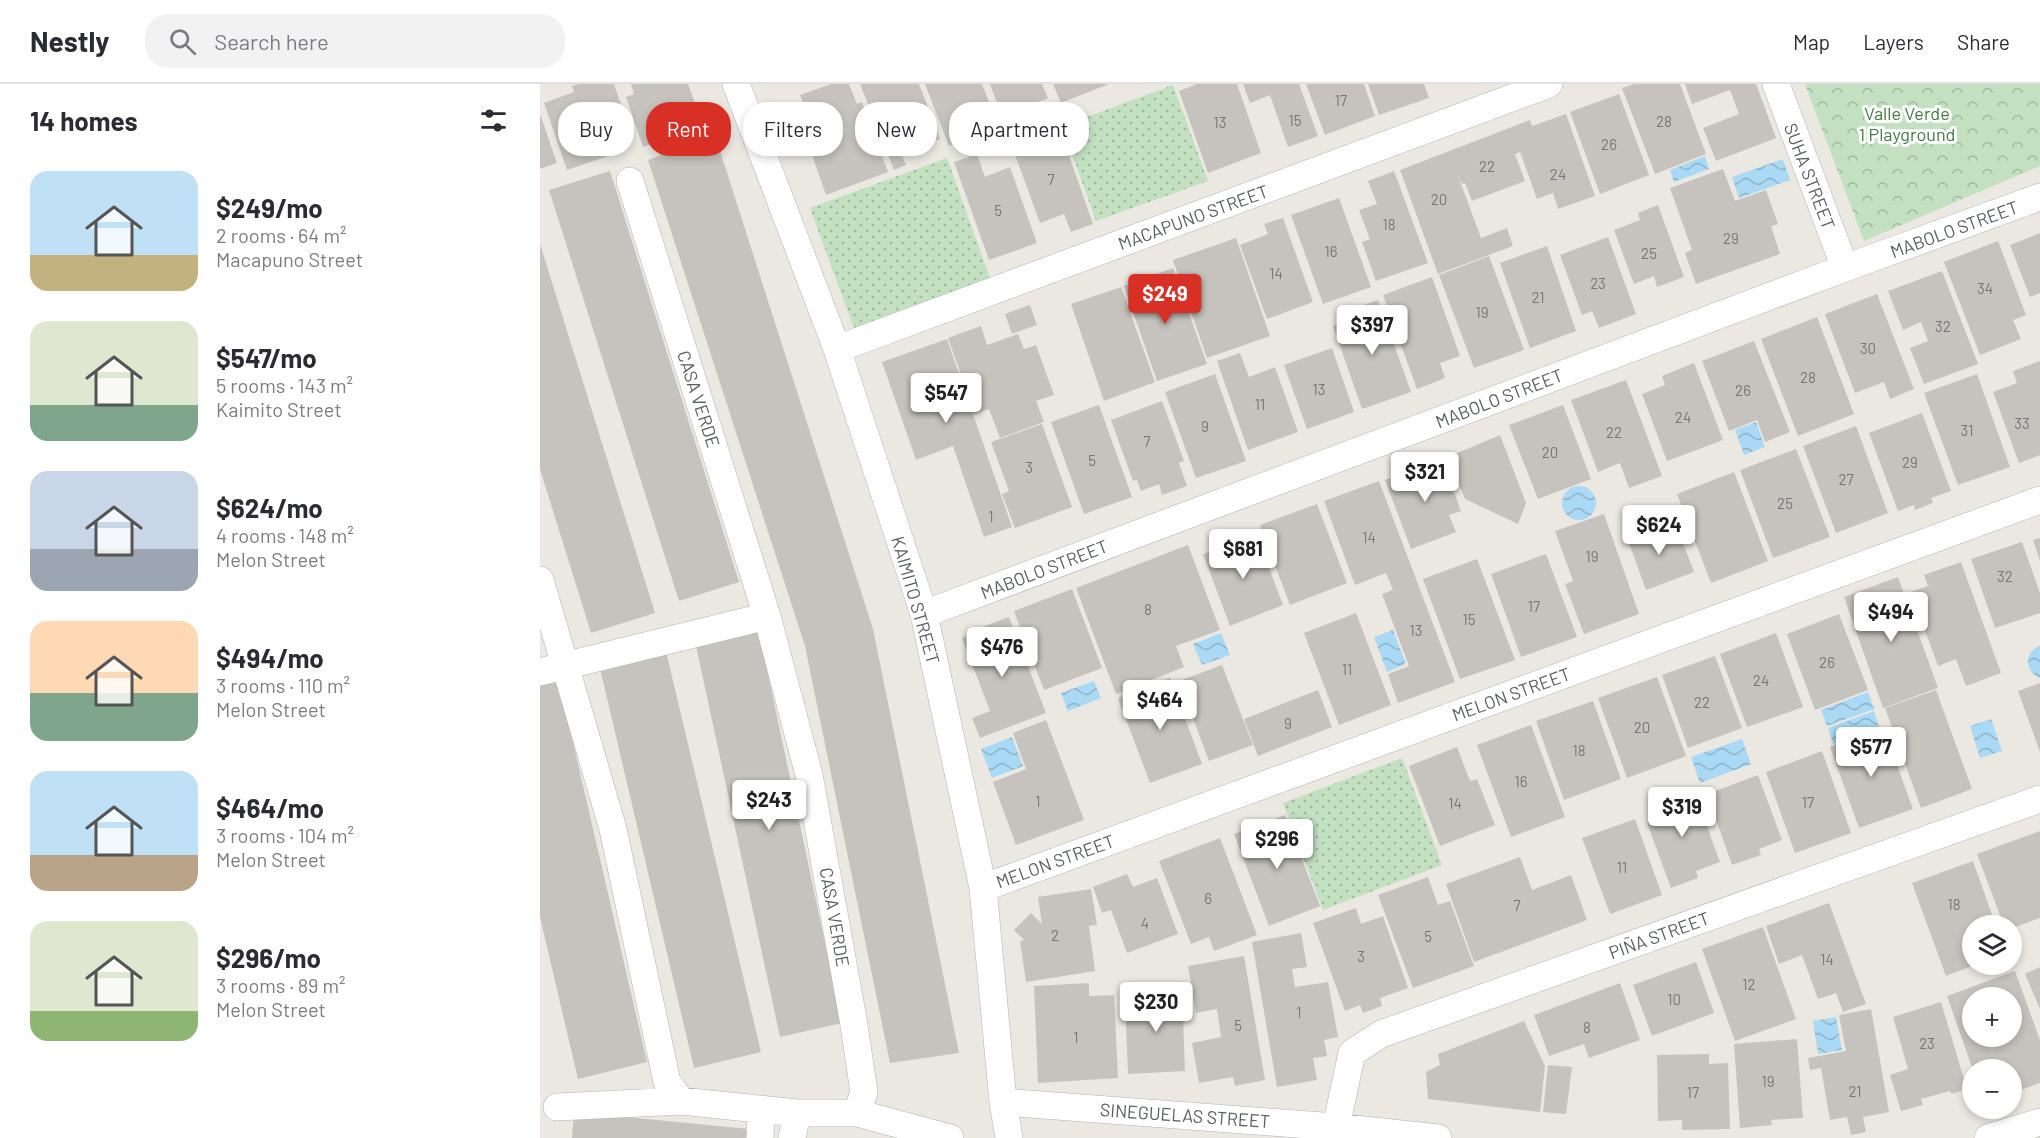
<!DOCTYPE html>
<html lang="en">
<head>
<meta charset="utf-8">
<style>
  :root { --surface:#fff; --page:#f2f2f3; --text:#2b2b33; --muted:#7c7c81; --line:#e1e1e2; --accent:#d93025 }
  body { margin:0; font-family:Barlow,sans-serif; background:var(--page); color:var(--text); height:100vh; display:flex; flex-direction:column; font-size:22px; white-space:nowrap }
  * { box-sizing:border-box; margin:0 }
  p { font-size:20px; color:var(--muted) }
  .icon { flex:none; width:33px; height:33px; fill:none; stroke:currentColor; stroke-width:2; stroke-linecap:round; stroke-linejoin:round }
  .map { position:relative; flex:1; overflow:hidden }
  .sheet { display:flex; flex-direction:column; background:var(--surface); width:540px }
  .sheet>* { flex:none }
  .banner { position:absolute; left:18px; top:18px; width:570px; height:54px; display:flex; gap:12px }
  .tools { position:absolute; left:1422px; top:831px; display:grid; gap:12px }
  .tools a { display:grid; place-items:center; width:60px; height:60px; border-radius:50%; background:var(--surface); box-shadow:0 3px 9px #0003; font-size:30px }
  .price { position:absolute; translate:-50% -51px; padding:0 14px; border-radius:6px; background:#fff; color:#222; font-size:20px; line-height:39px; filter:drop-shadow(0 2px 3px #0008) }
  .price::after { content:''; position:absolute; left:50%; top:36px; width:18px; height:14px; margin-left:-9px; background:inherit; clip-path:polygon(0 0,100% 0,50% 100%) }
  .price.active { background:var(--accent); color:#fff }
  ul { padding:0; list-style:none }
  li { display:flex; align-items:center; gap:18px; height:150px; padding:0 30px }
  li span { display:grid; place-items:center; flex:none; width:168px; height:120px; border-radius:18px; color:#555 }
  li>.icon { margin-inline-start:auto }
  span .icon { width:72px; height:72px; fill:#fffc; stroke-width:1 }
  li b { font-size:26px }
  h2 { display:flex; justify-content:space-between; align-items:center; height:72px; padding:0 30px; font-size:26px }
  .pill { padding:0 21px; border-radius:24px; background:var(--surface); box-shadow:0 3px 9px #0003; font-size:21px; line-height:54px }
  .pill.active { background:var(--accent); color:#fff }
  header { display:flex; align-items:center; gap:36px; box-sizing:border-box; height:84px; padding:0 30px; background:var(--surface); border-bottom:2px solid var(--line) }
  header strong { font-size:28px }
  nav { display:flex; gap:33px; margin-inline-start:auto; font-size:21px }
  .search { width:420px; height:54px; background:var(--page); display:flex; align-items:center; gap:15px; box-sizing:border-box; padding:0 21px; border-radius:24px; color:var(--muted); font-size:22px }
  main { display:flex; flex:1; min-height:0 }
  .map>svg:first-child { display:block }
  .grass { fill:url(#grass-dots) }
  .park { fill:url(#park-crowns) }
  .water { fill:url(#water-waves) }
  .building { fill:#c6c3be; fill-rule:evenodd }
  .lines { fill:none; stroke-linecap:round; stroke-linejoin:round }
  .minor-casing { stroke:#afb2b6; stroke-width:28 }
  .minor { stroke:#fff; stroke-width:27 }
  .labels { text-anchor:middle; dominant-baseline:central; stroke-width:6; stroke-linejoin:round; paint-order:stroke }
  .number-label { font-size:15px; fill:#757778 }
  .park-label { font-size:18px; fill:#407c3e; stroke:#fff }
  .street-label { font-size:18px; fill:#5a5e61; stroke:#fff }
</style>
</head>
<body>
<header>
<strong>Nestly</strong>
<div class="search"><svg class="icon" aria-label="search" viewBox="0 0 24 24"><circle cx="10" cy="10" r="6"/><path d="M15 15l6 6"/></svg>Search here</div>
<nav><a>Map</a><a>Layers</a><a>Share</a></nav>
</header>
<main>
<section class="sheet">
<h2>14 homes<svg class="icon" aria-label="filters" viewBox="0 0 24 24"><path d="M4 7h16M4 17h16"/><circle cx="9" cy="7" r="2"/><circle cx="15" cy="17" r="2"/></svg></h2>
<ul>
<li><span style="background:linear-gradient(#bfe0f5 70%,#c2b280 0)"><svg class="icon" aria-label="home" viewBox="0 0 24 24"><path d="M3 11l9-7 9 7M6 9v11h12V9"/></svg></span><div><b>$249/mo</b><p>2 rooms · 64 m²</p><p>Macapuno Street</p></div></li>
<li><span style="background:linear-gradient(#dfe7d0 70%,#7fa58c 0)"><svg class="icon" aria-label="home" viewBox="0 0 24 24"><path d="M3 11l9-7 9 7M6 9v11h12V9"/></svg></span><div><b>$547/mo</b><p>5 rooms · 143 m²</p><p>Kaimito Street</p></div></li>
<li><span style="background:linear-gradient(#c9d6e8 65%,#9aa5b1 0)"><svg class="icon" aria-label="home" viewBox="0 0 24 24"><path d="M3 11l9-7 9 7M6 9v11h12V9"/></svg></span><div><b>$624/mo</b><p>4 rooms · 148 m²</p><p>Melon Street</p></div></li>
<li><span style="background:linear-gradient(#ffd9b3 60%,#7fa58c 0)"><svg class="icon" aria-label="home" viewBox="0 0 24 24"><path d="M3 11l9-7 9 7M6 9v11h12V9"/></svg></span><div><b>$494/mo</b><p>3 rooms · 110 m²</p><p>Melon Street</p></div></li>
<li><span style="background:linear-gradient(#bfe0f5 70%,#b9a48a 0)"><svg class="icon" aria-label="home" viewBox="0 0 24 24"><path d="M3 11l9-7 9 7M6 9v11h12V9"/></svg></span><div><b>$464/mo</b><p>3 rooms · 104 m²</p><p>Melon Street</p></div></li>
<li><span style="background:linear-gradient(#dfe7d0 75%,#8fb573 0)"><svg class="icon" aria-label="home" viewBox="0 0 24 24"><path d="M3 11l9-7 9 7M6 9v11h12V9"/></svg></span><div><b>$296/mo</b><p>3 rooms · 89 m²</p><p>Melon Street</p></div></li>
</ul>
</section>
<div class="map">
<svg width="1500" height="1054" viewBox="0 0 1500 1054">
  <defs>
    <pattern id="grass-dots" width="8" height="8" patternUnits="userSpaceOnUse" patternTransform="scale(1.5)"><rect width="8" height="8" fill="#c3e0c1"/><path d="M2 2h.1M6 6h.1" fill="none" stroke="#a1b9a0" stroke-width="1.8" stroke-linecap="round"/></pattern>
    <pattern id="park-crowns" width="20" height="18" patternUnits="userSpaceOnUse" patternTransform="scale(1.5)"><rect width="20" height="18" fill="#c3e0c1"/><path d="M2 6a3 3 0 1 1 6 0M12 15a3 3 0 1 1 6 0" fill="none" stroke="#a1b9a0"/></pattern>
    <pattern id="water-waves" width="16" height="10" patternUnits="userSpaceOnUse" patternTransform="scale(1.5)"><rect width="16" height="10" fill="#a9d9f4"/><path d="M0 5q4-4 8 0t8 0" fill="none" stroke="#8db3c9"/></pattern>
  </defs>
  <rect width="100%" height="100%" fill="#ebe8e2"/>
  <path class="grass" d="M633 1 668 97 556 137 522 42Z
    M407 74 450 194 314 244 270 124Z
    M862 674 902 781 783 826 743 719Z"/>
  <path class="park" d="M1265 0H1500V82L1324 157Z"/>
  <path class="water" d="M1165 72 1169 85 1134 98 1130 86Z
    M1243 75 1250 96 1199 114 1192 93Z
    M1216 338 1225 363 1204 371 1195 346Z
    M1022 419a17 17 0 1 1 34 0a17 17 0 1 1-34 0Z
    M853 546 866 580 847 588 834 553Z
    M681 549 690 571 662 581 653 560Z
    M1500 562V594C1485 588 1483 568 1500 562Z
    M554 597 561 614 528 627 521 609Z
    M1328 608 1334 625 1287 642 1281 626Z
    M1334 627 1339 643 1293 660 1288 644Z
    M1451 635 1462 667 1440 674 1430 642Z
    M472 653 483 682 452 694 441 665Z
    M1202 655 1211 680 1160 699 1151 673Z
    M1296 933 1302 966 1278 970 1273 937Z"/>
  <path class="building" d="M39 0H74L93 56 66 65 68 72 27 86 4 19 34 8 32 2Z
    M91 0H148L163 41 103 63 86 13 94 10Z
    M291 0H309L317 20 322 18 348 88 286 111 272 71 282 68 260 11Z
    M320 0H379L400 55 368 68 366 63 360 66 366 81 354 86Z
    M385 0H442L459 43 409 62Z
    M450 0H502L508 14 491 21 495 29 465 41Z
    M513 0H569L521 19Z
    M657 0H697L721 69 668 89 639 7Z
    M703 0H759L778 52 748 63 730 11 710 19Z
    M766 0H824L835 32 785 51Z
    M828 0H884L889 14 839 31Z
    M1094 0H1140L1166 70 1115 90 1082 4Z
    M1145 0H1216L1236 54 1176 77 1163 44 1199 30 1190 6 1152 20Z
    M1079 10 1109 91 1060 110 1030 28Z
    M0 30 17 79 0 85Z
    M1026 30 1055 112 1018 125 1013 109 997 115 980 68 975 70 985 97 932 117 925 99 922 100 917 89 941 154 967 144 973 162 898 190 860 86 990 36 992 42Z
    M519 43 553 140 531 148 524 130 500 139 471 60Z
    M175 51 333 545 419 969 350 979 265 562 108 76Z
    M437 70 445 93 470 83 497 159 449 176 414 78Z
    M1183 85 1195 117 1226 106 1238 140 1231 142 1240 170 1156 200 1145 169 1152 166 1130 104Z
    M70 87 199 498 139 517 9 106Z
    M854 87 888 179 836 197 822 158 830 155 819 126 837 120 828 97Z
    M799 114 831 203 783 220 751 131Z
    M1118 121 1144 193 1117 203 1114 192 1094 200 1074 146 1100 136 1098 129Z
    M743 134 773 218 727 235 700 161 728 150 724 140Z
    M1500 149V209L1490 213 1470 161Z
    M1068 153 1096 230 1059 244 1052 227 1042 231 1020 171Z
    M696 154 730 252 667 274 633 176Z
    M1458 157 1486 231 1473 236 1481 255 1440 271 1404 178Z
    M0 160 115 529 51 549 0 385Z
    M1007 162 1036 247 990 264 960 179Z
    M949 172 984 266 934 284 899 191Z
    M633 184 667 280 617 297 584 202Z
    M1402 187 1438 280 1384 300 1370 264 1388 257 1381 238 1363 246 1348 207Z
    M892 193 920 272 900 279 905 294 877 305 843 211Z
    M581 203 615 298 564 317 531 220Z
    M1337 210 1374 305 1350 315 1344 298 1315 309 1285 230Z
    M838 216 871 308 822 325 793 242 816 233 813 225Z
    M490 221 497 241 472 250 465 230Z
    M1277 233 1314 330 1258 352 1221 255Z
    M441 242 447 261 478 250 484 265 496 261 514 311 496 317 504 338 460 354 449 325 435 330 408 254Z
    M407 255 472 443 444 453 413 362 376 376 342 278Z
    M1214 257 1250 348 1225 358 1217 336 1189 347 1162 277Z
    M792 264 814 328 767 345 744 281Z
    M700 269 709 293 735 283 758 348 708 366 677 277Z
    M1500 277V371L1479 379 1453 308 1477 299 1473 287Z
    M1154 279 1183 356 1127 377 1102 310 1125 301 1122 292Z
    M675 290 706 377 656 394 625 308Z
    M1437 290 1470 383 1418 401 1384 309Z
    M1086 296 1122 392 1089 404 1080 379 1058 388 1031 316Z
    M622 317 644 377 639 379 647 402 622 411 619 400 601 407 597 396 593 397 571 336Z
    M559 321 592 413 544 430 511 338Z
    M1023 321 1051 395 998 415 969 341Z
    M1382 329 1411 407 1391 414 1393 419 1375 426 1374 421 1358 427 1329 349Z
    M502 340 532 423 475 444 462 410 469 407 451 358Z
    M1316 342 1348 429 1296 449 1263 362Z
    M960 351 986 419 978 440 925 415 908 373Z
    M1256 365 1290 453 1233 474 1200 386Z
    M902 375 921 427 909 431 916 448 871 465 845 396Z
    M1194 388 1228 477 1171 499 1137 410Z
    M839 397 915 598 858 619 848 590 869 582 842 510 853 506 846 489 815 501 784 417Z
    M777 420 807 499 750 521 720 441Z
    M1064 430 1099 530 1044 550 1025 500 1033 497 1015 447Z
    M1106 441 1110 450 1117 447 1120 452 1138 446 1154 488 1106 506 1085 448Z
    M716 450 743 521 690 542 663 470Z
    M1500 454V477L1493 456Z
    M1482 458 1500 509V529L1455 544 1431 475Z
    M648 461 680 546 636 562 644 583 576 610 536 504Z
    M1006 470 1037 553 981 573 951 490Z
    M937 475 975 576 920 595 883 495Z
    M1421 478 1461 589 1426 602 1416 575 1398 582 1371 508 1388 502 1384 491Z
    M1358 493 1398 604 1343 624 1304 513Z
    M532 505 562 584 504 606 474 527Z
    M816 529 851 621 799 641 764 549Z
    M1299 530 1328 606 1275 626 1247 550Z
    M469 533 506 629 440 654 432 634 450 627 422 554 446 545 445 542Z
    M218 543 302 939 240 953 155 557Z
    M1236 549 1263 623 1207 643 1180 570Z
    M125 563 221 968 154 984 59 580Z
    M1175 572 1202 644 1148 664 1122 591Z
    M682 581 713 661 669 677 639 597Z
    M1117 593 1146 672 1087 694 1058 614Z
    M630 594 662 680 610 699 578 614Z
    M19 598 107 978 38 995 0 833V602Z
    M1500 599V668L1478 607Z
    M778 606 792 643 718 672 704 635Z
    M1396 606 1432 705 1381 724 1345 624Z
    M1053 617 1081 695 1024 716 996 637Z
    M506 636 544 736 476 761 453 698 486 685 473 649Z
    M991 641 1025 733 971 753 937 661Z
    M1343 643 1373 725 1319 744 1290 663Z
    M917 663 930 697 937 695 955 741 900 762 869 682Z
    M1282 667 1311 749 1255 769 1226 688Z
    M1218 691 1242 756 1219 765 1221 771 1192 781 1167 710Z
    M1153 704 1180 778 1156 787 1158 794 1131 804 1107 739 1118 734 1113 718Z
    M745 731 780 822 729 842 694 750Z
    M1095 735 1122 811 1070 830 1042 754Z
    M1500 747V834L1472 844V842H1464L1437 770Z
    M680 754 717 851 674 867 669 853 651 860 619 777Z
    M980 773 992 806 1031 791 1047 836 934 878 906 800Z
    M1433 777 1456 842H1432V863L1427 865 1432 882 1406 892 1372 799Z
    M587 790 593 803 617 794 638 850 587 869 571 826 562 829 553 803Z
    M888 793 898 821 910 817 934 882 873 904 838 811Z
    M551 805 557 841 549 842 555 887 486 898 480 857 484 856 474 846 491 829 502 840 498 813Z
    M1289 819 1326 920 1303 928 1296 909 1278 915 1262 871 1239 880 1226 842Z
    M816 824 821 840 843 832 868 904 840 914 842 922 823 929 820 921 805 927 773 839Z
    M1223 843 1256 935 1195 957 1162 865Z
    M761 849 767 883 752 885 755 903 788 898 798 953 784 956 787 972 773 974 777 996 737 1003 712 858Z
    M704 872 725 996 695 1002 693 993 659 999 652 959 681 953 677 925 656 929 648 882Z
    M1156 878 1174 929 1112 952 1093 901Z
    M1500 883V925L1485 890Z
    M1475 887 1500 956V999L1472 1009V986H1433L1407 912ZM1432 914H1472V952H1432Z
    M549 899V912L574 911 578 994 498 999 494 902Z
    M1080 899 1100 956 1049 974 1044 960 1009 972 994 931Z
    M642 905 645 987 588 990 585 915 611 914V906Z
    M1401 918 1427 1005 1411 1010 1410 1007 1381 1015 1383 1021 1361 1027 1350 991 1368 985 1353 933Z
    M1331 925 1349 1028 1323 1033 1326 1048 1311 1051 1307 1033 1290 1036 1281 984 1270 986 1268 974 1306 967 1299 931Z
    M984 937 1005 982 1000 1028 888 1015 886 988 900 981 898 970Z
    M1257 955 1263 1034 1231 1036 1232 1041 1200 1044 1194 960Z
    M1169 970V980L1188 979 1190 1045 1142 1046V1036L1118 1037 1117 971Z
    M1008 981 1032 983 1026 1030 1003 1028Z
    M34 1028 209 1045 208 1054H32Z"/>
  <g class="lines">
    <defs>
      <path id="minor" d="M196 0 297 265 384 530 443 804 463 1018 469 1054
        M1236 0 1305 184
        M90 97 227 532 269 691 313 935 324 1008 317 1029
        M297 265 1009 0
        M0 496 73 745 127 998 141 1017
        M384 530 1305 184 1500 113
        M0 588 227 532
        M443 804 1500 416
        M463 1018 796 1043 898 1054
        M17 1023 141 1017 257 1029H317L410 1054
        M796 1043 812 969 841 950 1500 715
        M220 1054 221 1026
        M252 1054 257 1029
        M1448 1054 1500 1038"/>
    </defs>
    <use href="#minor" class="minor-casing"/>
    <use href="#minor" class="minor"/>
  </g>
  <g class="labels">
    <g class="number-label">
      <text x="801" y="16">17</text>
      <text x="755" y="36">15</text>
      <text x="1124" y="37">28</text>
      <text x="680" y="38">13</text>
      <text x="1069" y="60">26</text>
      <text x="947" y="82">22</text>
      <text x="1018" y="90">24</text>
      <text x="511" y="95">7</text>
      <text x="899" y="115">20</text>
      <text x="458" y="126">5</text>
      <text x="849" y="140">18</text>
      <text x="1191" y="154">29</text>
      <text x="791" y="167">16</text>
      <text x="1109" y="169">25</text>
      <text x="736" y="189">14</text>
      <text x="1058" y="199">23</text>
      <text x="1445" y="204">34</text>
      <text x="998" y="213">21</text>
      <text x="942" y="228">19</text>
      <text x="1403" y="242">32</text>
      <text x="1328" y="264">30</text>
      <text x="1268" y="293">28</text>
      <text x="779" y="305">13</text>
      <text x="1203" y="306">26</text>
      <text x="720" y="320">11</text>
      <text x="1143" y="333">24</text>
      <text x="1482" y="339">33</text>
      <text x="665" y="342">9</text>
      <text x="1427" y="346">31</text>
      <text x="1074" y="348">22</text>
      <text x="607" y="357">7</text>
      <text x="1010" y="368">20</text>
      <text x="552" y="376">5</text>
      <text x="1370" y="378">29</text>
      <text x="489" y="383">3</text>
      <text x="1306" y="395">27</text>
      <text x="1245" y="419">25</text>
      <text x="451" y="432">1</text>
      <text x="829" y="453">14</text>
      <text x="1052" y="472">19</text>
      <text x="1465" y="492">32</text>
      <text x="994" y="522">17</text>
      <text x="608" y="525">8</text>
      <text x="929" y="535">15</text>
      <text x="876" y="546">13</text>
      <text x="1287" y="578">26</text>
      <text x="807" y="585">11</text>
      <text x="1221" y="596">24</text>
      <text x="1162" y="618">22</text>
      <text x="748" y="639">9</text>
      <text x="1102" y="643">20</text>
      <text x="1039" y="666">18</text>
      <text x="981" y="697">16</text>
      <text x="498" y="717">1</text>
      <text x="1268" y="718">17</text>
      <text x="915" y="719">14</text>
      <text x="1082" y="783">11</text>
      <text x="668" y="814">6</text>
      <text x="1414" y="820">18</text>
      <text x="977" y="821">7</text>
      <text x="605" y="839">4</text>
      <text x="515" y="851">2</text>
      <text x="888" y="852">5</text>
      <text x="821" y="872">3</text>
      <text x="1287" y="875">14</text>
      <text x="1209" y="900">12</text>
      <text x="1134" y="915">10</text>
      <text x="759" y="928">1</text>
      <text x="698" y="941">5</text>
      <text x="1047" y="943">8</text>
      <text x="536" y="953">1</text>
      <text x="1387" y="959">23</text>
      <text x="1228" y="997">19</text>
      <text x="1315" y="1007">21</text>
      <text x="1153" y="1008">17</text>
    </g>
    <g class="park-label">
      <text x="1367" y="29">Valle Verde<tspan x="1367" dy="21">1 Playground</tspan></text>
    </g>
    <g class="street-label">
      <text transform="translate(1270 92) rotate(69)">SUHA STREET</text>
      <text transform="translate(653 133) rotate(-20)">MACAPUNO STREET</text>
      <text transform="translate(1414 145) rotate(-20)">MABOLO STREET</text>
      <text transform="translate(959 314) rotate(-21)">MABOLO STREET</text>
      <text transform="translate(159 315) rotate(72)">CASA VERDE</text>
      <text transform="translate(504 485) rotate(-21)">MABOLO STREET</text>
      <text transform="translate(376 516) rotate(74)">KAIMITO STREET</text>
      <text transform="translate(971 610) rotate(-20)">MELON STREET</text>
      <text transform="translate(515 777) rotate(-20)">MELON STREET</text>
      <text transform="translate(295 833) rotate(80)">CASA VERDE</text>
      <text transform="translate(1119 851) rotate(-20)">PIÑA STREET</text>
      <text transform="translate(645 1031) rotate(4)">SINEGUELAS STREET</text>
    </g>
  </g>
</svg>
<div class="tools">
<a><svg class="icon" aria-label="layers" viewBox="0 0 24 24"><path d="M12 4l9 5-9 5-9-5zM3 14l9 5 9-5"/></svg></a>
<a>+</a>
<a>−</a>
</div>
<b class="price active" style="left:625px;top:241px">$249</b>
<b class="price" style="left:832px;top:272px">$397</b>
<b class="price" style="left:406px;top:340px">$547</b>
<b class="price" style="left:885px;top:419px">$321</b>
<b class="price" style="left:1119px;top:472px">$624</b>
<b class="price" style="left:703px;top:496px">$681</b>
<b class="price" style="left:1351px;top:559px">$494</b>
<b class="price" style="left:462px;top:594px">$476</b>
<b class="price" style="left:620px;top:647px">$464</b>
<b class="price" style="left:1331px;top:694px">$577</b>
<b class="price" style="left:229px;top:747px">$243</b>
<b class="price" style="left:1142px;top:754px">$319</b>
<b class="price" style="left:737px;top:786px">$296</b>
<b class="price" style="left:616px;top:949px">$230</b>
<div class="banner">
<a class="pill">Buy</a>
<a class="pill active">Rent</a>
<a class="pill">Filters</a>
<a class="pill">New</a>
<a class="pill">Apartment</a>
</div>
</div>
</main>
</body>
</html>
